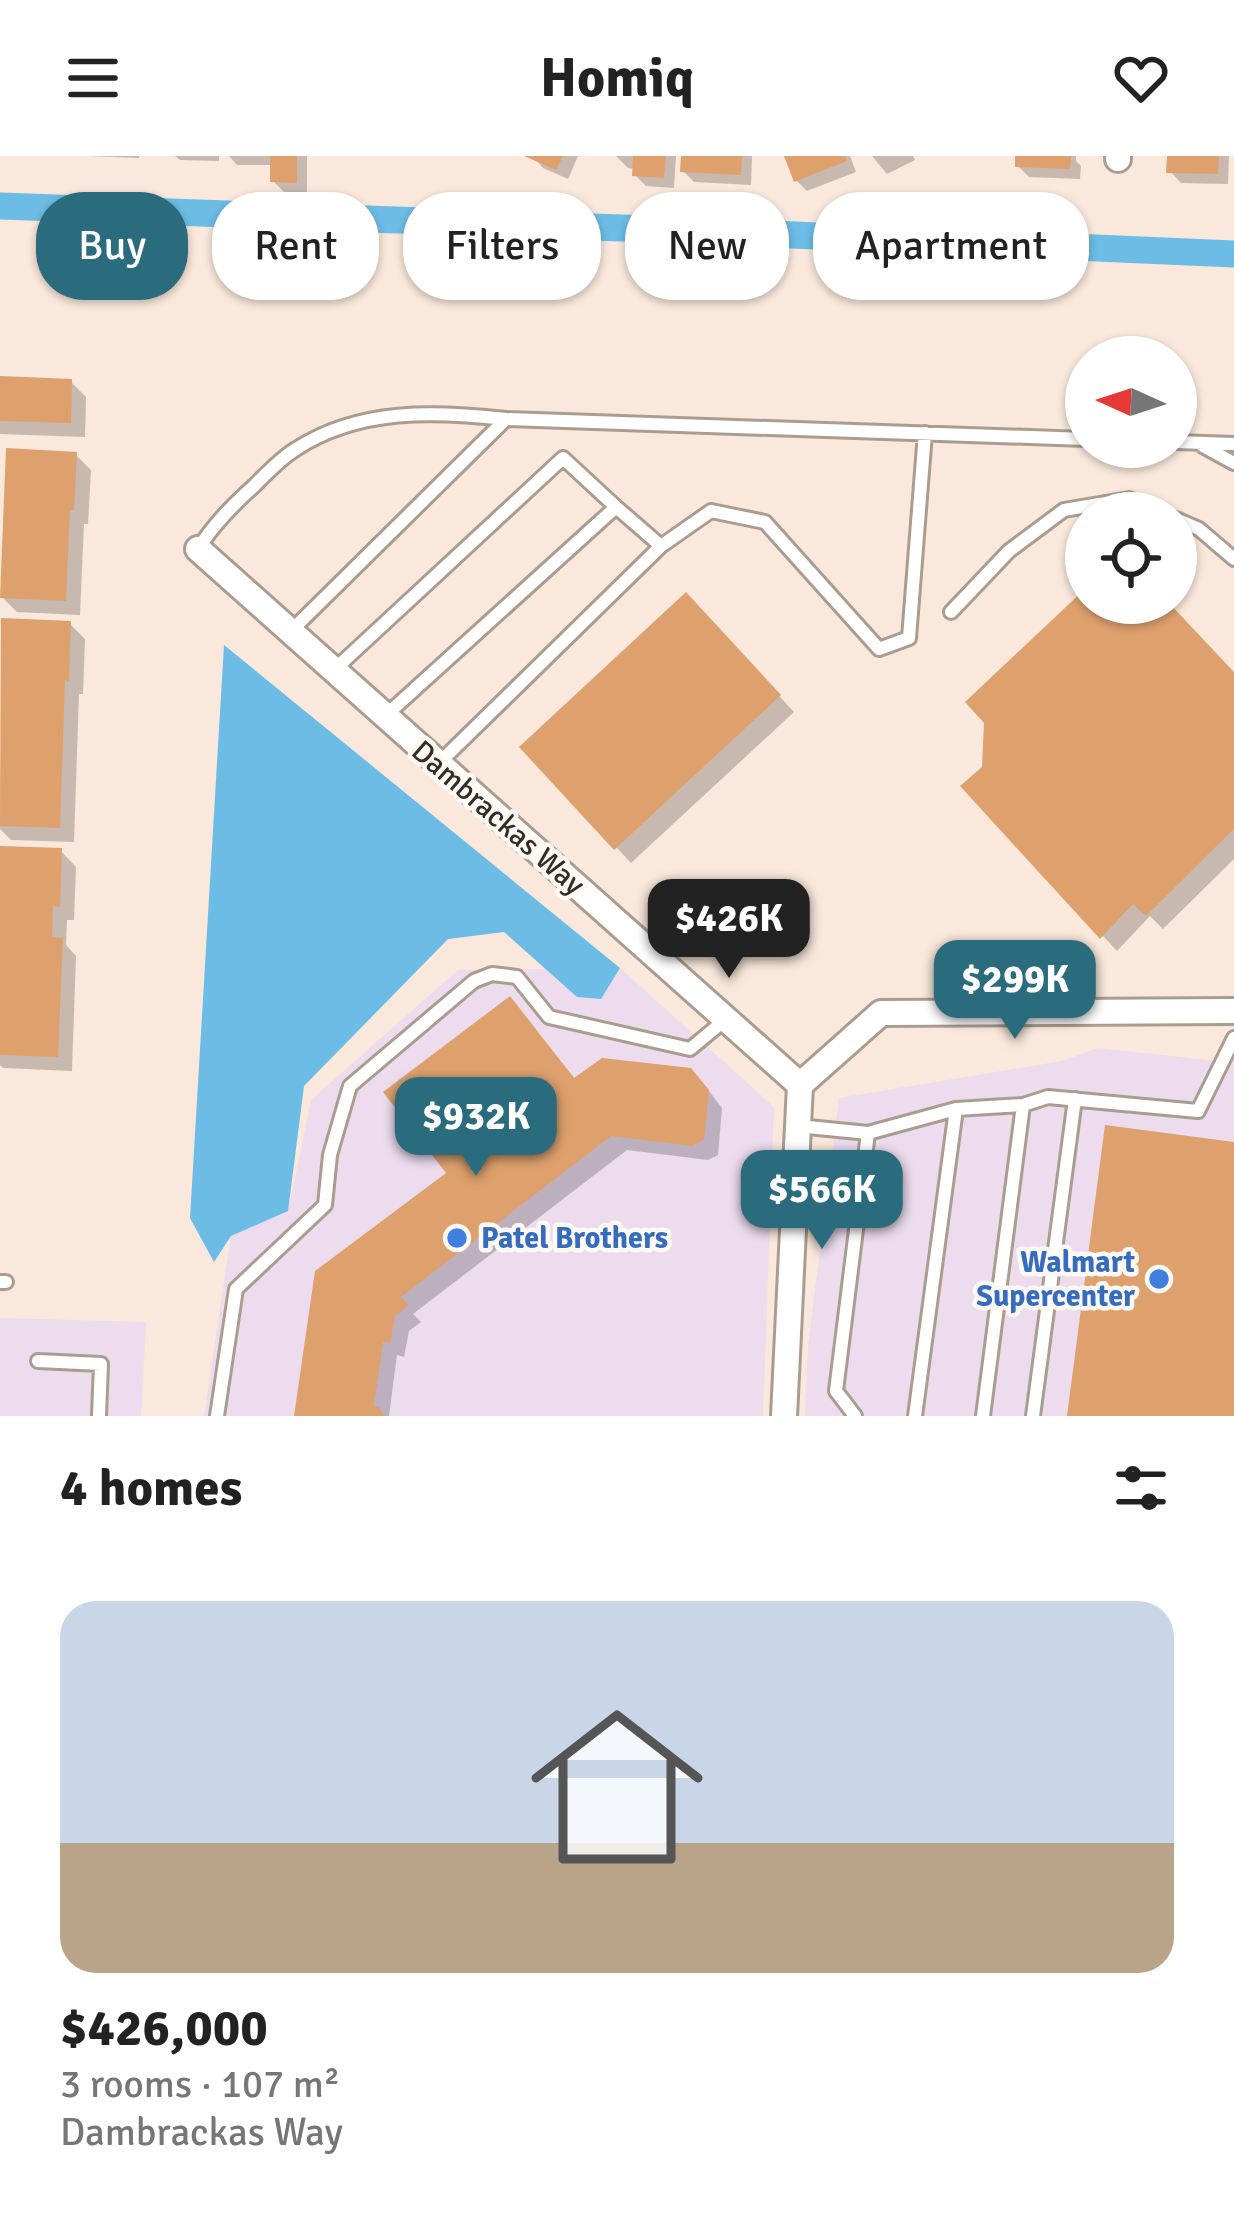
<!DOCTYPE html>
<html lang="en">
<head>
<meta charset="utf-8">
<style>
  :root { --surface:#fff; --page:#f2f2f2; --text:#222; --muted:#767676; --accent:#2a6c7e }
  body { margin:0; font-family:Signika,sans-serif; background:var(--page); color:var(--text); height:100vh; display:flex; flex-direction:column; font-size:45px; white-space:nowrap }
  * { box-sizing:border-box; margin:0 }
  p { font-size:39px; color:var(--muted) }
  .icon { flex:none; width:66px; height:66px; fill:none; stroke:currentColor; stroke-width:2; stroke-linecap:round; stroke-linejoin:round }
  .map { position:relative; height:1260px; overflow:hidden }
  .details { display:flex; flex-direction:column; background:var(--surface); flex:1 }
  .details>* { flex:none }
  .hud { position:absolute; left:36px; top:36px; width:1164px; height:108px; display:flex; gap:24px }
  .needle { width:78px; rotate:273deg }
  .fabs { position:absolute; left:1065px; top:180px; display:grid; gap:24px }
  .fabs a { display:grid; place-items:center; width:132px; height:132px; border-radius:50%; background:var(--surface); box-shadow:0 3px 9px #0004; font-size:60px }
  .price { position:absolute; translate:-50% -102px; padding:0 27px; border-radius:24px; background:var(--accent); color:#fff; font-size:39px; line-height:78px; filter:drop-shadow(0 3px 6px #0008) }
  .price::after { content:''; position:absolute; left:50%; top:72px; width:36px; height:27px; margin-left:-18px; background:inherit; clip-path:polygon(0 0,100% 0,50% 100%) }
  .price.active { background:#222; color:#fff }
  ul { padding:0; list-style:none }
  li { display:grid; align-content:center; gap:24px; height:636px; padding:0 60px }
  li span { display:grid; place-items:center; height:372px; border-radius:36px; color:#555 }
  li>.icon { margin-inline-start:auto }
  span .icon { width:216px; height:216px; fill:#fffc; stroke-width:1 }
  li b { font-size:51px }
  h2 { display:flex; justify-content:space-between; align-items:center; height:144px; padding:0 60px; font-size:51px }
  .pill { padding:0 42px; border-radius:48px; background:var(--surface); box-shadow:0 3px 9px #0004; font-size:42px; line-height:108px }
  .pill.active { background:var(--accent); color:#fff }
  header { display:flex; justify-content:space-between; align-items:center; height:156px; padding:0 60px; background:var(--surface); font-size:54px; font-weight:700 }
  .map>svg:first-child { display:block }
  .commercial { fill:#ecdcee }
  .water { fill:#6cbce5 }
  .shadow { fill:#0003 }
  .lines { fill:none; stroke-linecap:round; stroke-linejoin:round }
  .canal { stroke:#6cbce5; stroke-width:27 }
  .building { fill:#dea16e }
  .service-casing { stroke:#ab9c90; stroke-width:18 }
  .minor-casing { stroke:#ab9c90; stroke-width:30 }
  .service { stroke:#fff; stroke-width:12 }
  .minor { stroke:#fff; stroke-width:24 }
  .shop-dot { fill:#3f7fe0; stroke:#fef8f2; stroke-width:4.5 }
  .labels { text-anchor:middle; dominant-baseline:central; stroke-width:9; stroke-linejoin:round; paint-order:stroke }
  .street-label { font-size:30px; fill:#332d28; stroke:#fef8f2 }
  .shop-label { font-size:30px; font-weight:bold; fill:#366cbe; stroke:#fef8f2; text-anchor:start }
</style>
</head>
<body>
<header><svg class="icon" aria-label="menu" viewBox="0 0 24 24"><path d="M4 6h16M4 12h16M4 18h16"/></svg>Homiq<svg class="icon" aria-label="heart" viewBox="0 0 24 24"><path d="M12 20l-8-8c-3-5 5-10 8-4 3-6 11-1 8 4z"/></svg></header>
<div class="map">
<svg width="1234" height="1260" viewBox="0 0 1234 1260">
  <rect width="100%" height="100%" fill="#f9e8db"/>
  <path class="commercial" d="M620 812 774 951 763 1260H204L231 1080 288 1055 311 944 458 814Z
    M1098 892 1234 907V1260H805L808 1189 839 942 1062 905Z
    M0 1162 146 1166 141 1260H0Z"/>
  <path class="water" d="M224 489 620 812 601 843 577 841 504 776 448 783 304 930 288 1055 231 1080 214 1106 190 1062Z"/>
  <path class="shadow" d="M89 0H139V2Z
    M175 0H219V5L180 4Z
    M229 0H307V36H284L273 25V9H237Z
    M533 0H578L568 23 543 12Z
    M616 0H676L674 32 646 30 635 19V13L628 12Z
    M684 0H752L751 29 694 26 683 15Z
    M787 0H850L856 16 807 35 796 24Z
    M872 0H913L915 4 887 18Z
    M1018 0H1076V5L1081 10 1080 23 1029 21 1018 10Z
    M1183 0H1229L1228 28 1181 27 1170 15Z
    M0 223 71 226 86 241 85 281 0 278Z
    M76 299 91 314 88 368H84L80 459 17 456 2 441Z
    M1086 437V447H1166L1234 519V703L1163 773 1150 760 1117 795 964 631 985 612Z
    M701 455 794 556 631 707 523 591Z
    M3 465 70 468 85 483 83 538H79L74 686 11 684 0 673Z
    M0 693 61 695 76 711 74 764H67L66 789 76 800 72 915 3 912 0 909Z
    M510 844 576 924 706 931 722 952 718 999 708 1004 627 994 413 1158 421 1166 409 1175 404 1201 397 1199 389 1260H297L450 1017Z"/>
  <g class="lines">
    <path class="canal" d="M0 50 678 74 1234 98"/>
  </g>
  <path class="building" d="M270 0H297V27L270 26Z
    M524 0H563L556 14Z
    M633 0H666L664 22 632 20Z
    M681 0H742L741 19 680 16Z
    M784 0H845L847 5 794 26Z
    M1015 0H1071L1070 13 1015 11Z
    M1167 0H1219L1218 18 1166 17Z
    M0 220 72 223 71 267 0 265Z
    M6 292 77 296 74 354H70L66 445 0 442Z
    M1086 432V447H1169L1234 516V673L1146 760 1133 748 1100 783 960 630 982 611 984 567 965 546Z
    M686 436 781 539 614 694 519 591Z
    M1 462 71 465 69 525 65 524 60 672 0 670Z
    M0 690 62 692 60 751 53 750 52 781 63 782 58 901 0 899Z
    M510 840 574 922 602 902 691 912 709 934 704 984 692 990 611 980 401 1141 409 1149 395 1160 390 1187 383 1186 374 1250 379 1251 384 1260H294L315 1115 446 1017 383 936Z
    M1105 969 1234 986V1260H1067Z"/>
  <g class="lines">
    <defs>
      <path id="service" d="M1176 286 1234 288
        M1203 290 1234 307
        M1176 363 1199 373 1234 403
        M661 390 711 355 765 366 879 493 909 482 925 277
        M198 393C214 368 232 350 254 330 267 317 281 302 296 293 359 252 435 255 506 263
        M951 456 1009 395 1064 354 1129 343 1161 357
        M292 474 506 263 1086 283
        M334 514 563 302 616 351 384 561
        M439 607 661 390 616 351
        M798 970 868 977
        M0 1126H6
        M38 1205 101 1208 99 1260
        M217 1260 236 1133 325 1049 330 999 350 930 474 825 492 818 517 821 549 861 690 893 725 864
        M855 1260 836 1235 868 977 956 953 1023 949 1048 941 1198 955 1234 882
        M915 1260 956 953
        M983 1260 1023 949
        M1033 1260 1075 943"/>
      <path id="minor" d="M1118 3V0
        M198 393 800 929
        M784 1260 800 929 881 857 1234 855"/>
    </defs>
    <use href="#service" class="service-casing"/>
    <use href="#minor" class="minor-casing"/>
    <use href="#service" class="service"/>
    <use href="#minor" class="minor"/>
  </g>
  <g class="shop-dot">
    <circle cx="457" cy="1082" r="12"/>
    <circle cx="1159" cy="1123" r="12"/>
  </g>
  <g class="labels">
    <g class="street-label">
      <text transform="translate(498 662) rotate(41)">Dambrackas Way</text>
    </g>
    <g class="shop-label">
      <text x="481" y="1082">Patel Brothers</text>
      <text x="1135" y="1106" text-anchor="end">Walmart<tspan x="1135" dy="34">Supercenter</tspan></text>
    </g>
  </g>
</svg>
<div class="fabs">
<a><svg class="needle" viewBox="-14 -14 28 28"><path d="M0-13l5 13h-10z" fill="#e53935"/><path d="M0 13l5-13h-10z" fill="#767676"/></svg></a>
<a><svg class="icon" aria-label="locate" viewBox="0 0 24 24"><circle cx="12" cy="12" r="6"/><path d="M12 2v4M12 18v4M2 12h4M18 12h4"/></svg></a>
</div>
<b class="price active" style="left:729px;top:825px">$426K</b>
<b class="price" style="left:1015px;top:886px">$299K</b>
<b class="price" style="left:476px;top:1023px">$932K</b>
<b class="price" style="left:822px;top:1096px">$566K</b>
<div class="hud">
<a class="pill active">Buy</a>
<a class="pill">Rent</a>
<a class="pill">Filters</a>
<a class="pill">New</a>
<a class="pill">Apartment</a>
</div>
</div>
<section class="details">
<h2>4 homes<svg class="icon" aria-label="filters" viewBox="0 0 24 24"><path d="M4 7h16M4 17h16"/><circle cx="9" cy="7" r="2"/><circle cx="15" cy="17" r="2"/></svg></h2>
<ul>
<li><span style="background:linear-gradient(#c9d6e8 65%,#b9a48a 0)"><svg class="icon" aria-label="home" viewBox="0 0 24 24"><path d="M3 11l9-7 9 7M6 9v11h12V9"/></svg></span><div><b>$426,000</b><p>3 rooms · 107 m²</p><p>Dambrackas Way</p></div></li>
</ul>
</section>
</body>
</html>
